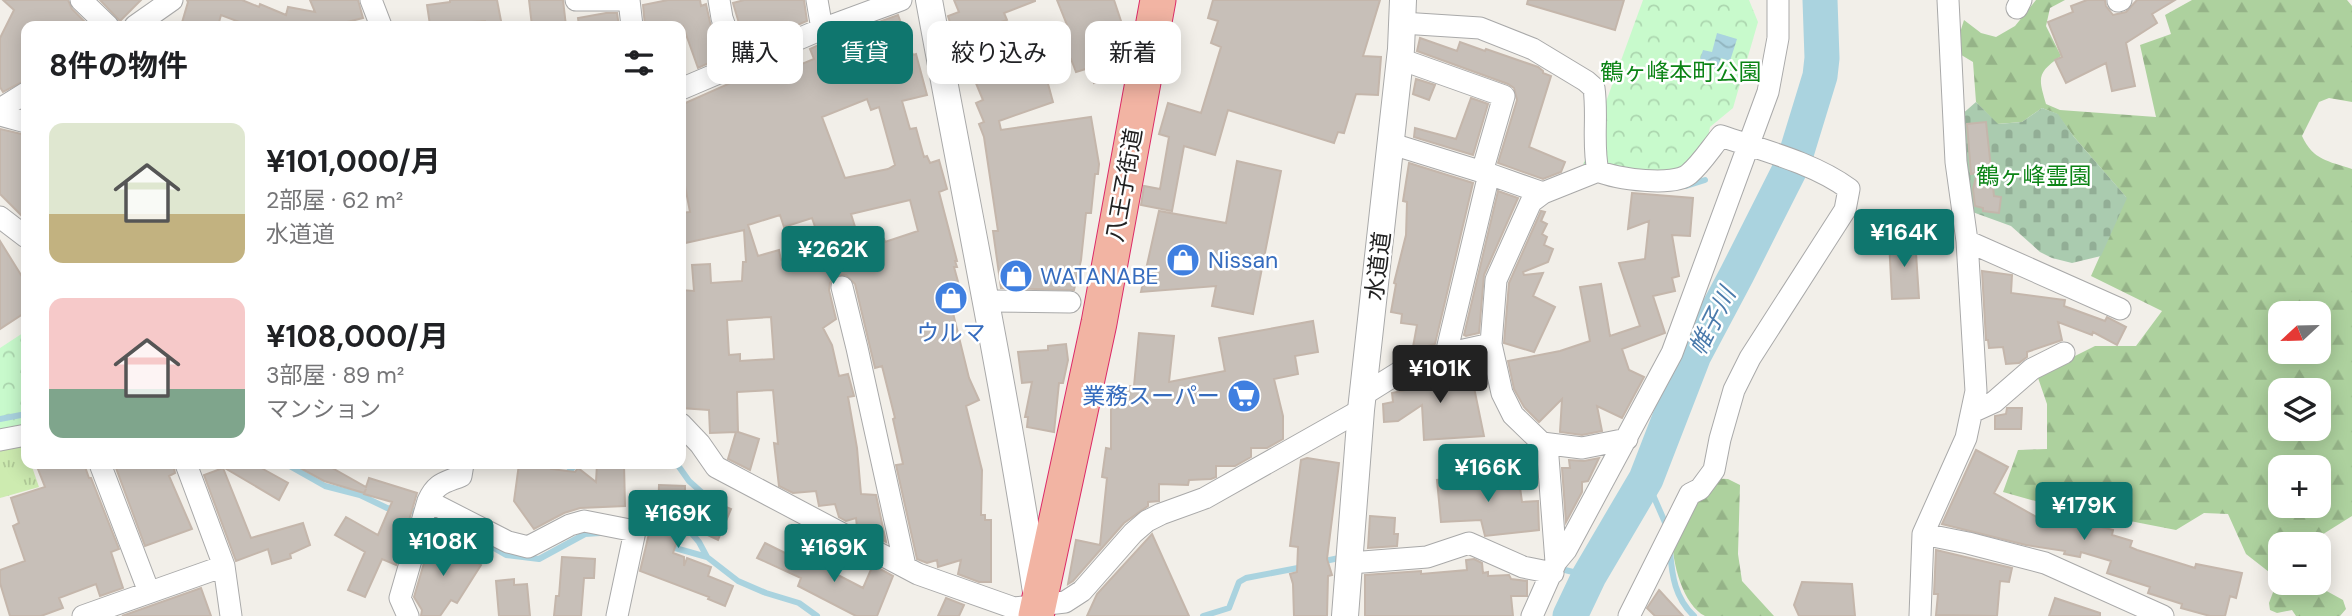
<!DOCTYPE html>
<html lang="ja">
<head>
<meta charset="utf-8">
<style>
  :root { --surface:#fff; --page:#f6f6f6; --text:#202124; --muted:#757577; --accent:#0f766e }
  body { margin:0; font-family:"DM Sans","Noto Sans JP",sans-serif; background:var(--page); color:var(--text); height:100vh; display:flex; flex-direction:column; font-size:26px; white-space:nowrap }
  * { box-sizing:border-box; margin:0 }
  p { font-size:23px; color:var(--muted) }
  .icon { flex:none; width:38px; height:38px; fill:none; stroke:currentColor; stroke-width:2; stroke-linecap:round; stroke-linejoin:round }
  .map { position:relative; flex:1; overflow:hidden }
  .details { position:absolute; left:21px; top:21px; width:665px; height:448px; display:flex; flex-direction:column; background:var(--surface); border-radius:14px; box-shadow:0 4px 18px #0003 }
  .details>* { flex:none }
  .top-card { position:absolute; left:707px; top:21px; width:665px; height:63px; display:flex; gap:14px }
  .needle { width:46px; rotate:248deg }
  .tools { position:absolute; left:2268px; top:301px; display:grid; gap:14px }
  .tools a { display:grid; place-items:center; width:63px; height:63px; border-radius:14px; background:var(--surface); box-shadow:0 4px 18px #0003; font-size:35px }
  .price { position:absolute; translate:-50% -60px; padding:0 16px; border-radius:7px; background:var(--accent); color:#fff; font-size:23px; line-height:46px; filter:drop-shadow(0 2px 4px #0008) }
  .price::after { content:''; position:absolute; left:50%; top:42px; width:21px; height:16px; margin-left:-10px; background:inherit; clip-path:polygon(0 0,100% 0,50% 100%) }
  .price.selected { background:#222; color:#fff }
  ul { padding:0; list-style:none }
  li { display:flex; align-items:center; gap:21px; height:175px; padding:0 28px }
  li span { display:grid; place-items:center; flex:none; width:196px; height:140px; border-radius:14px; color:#555 }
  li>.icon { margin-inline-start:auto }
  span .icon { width:84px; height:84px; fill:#fffc; stroke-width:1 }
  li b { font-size:30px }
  h2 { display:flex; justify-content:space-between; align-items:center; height:84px; padding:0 28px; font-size:30px }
  .chip { padding:0 24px; border-radius:14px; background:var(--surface); box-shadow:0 4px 18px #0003; font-size:24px; line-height:63px }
  .chip.selected { background:var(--accent); color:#fff }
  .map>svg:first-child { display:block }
  .grass { fill:url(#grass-tufts) }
  .forest { fill:url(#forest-firs); fill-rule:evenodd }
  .cemetery { fill:url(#cemetery-stones) }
  .park { fill:url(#park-crowns) }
  .water { fill:url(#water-waves) }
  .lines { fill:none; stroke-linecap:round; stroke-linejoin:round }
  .stream { stroke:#aad3df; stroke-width:6 }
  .river { stroke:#aad3df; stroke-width:35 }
  .building { fill:#c7bfb8; stroke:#c4b6ab; stroke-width:2; fill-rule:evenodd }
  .minor-casing { stroke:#a9a9a9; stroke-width:23 }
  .tertiary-casing { stroke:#a9a9a9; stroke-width:28 }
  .trunk-casing { stroke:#dc2a67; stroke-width:37 }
  .minor { stroke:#fff; stroke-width:21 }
  .tertiary { stroke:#fff; stroke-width:26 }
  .trunk { stroke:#f2b4a3; stroke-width:35 }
  .labels { text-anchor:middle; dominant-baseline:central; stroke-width:5; stroke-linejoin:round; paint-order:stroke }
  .park-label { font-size:23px; fill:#0c8416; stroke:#fff }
  .street-label { font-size:23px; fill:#222; stroke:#fff }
  .shop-label { font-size:23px; fill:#366cbe; stroke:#fff; text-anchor:start }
  .water-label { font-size:24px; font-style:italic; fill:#4a7aab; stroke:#fff }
</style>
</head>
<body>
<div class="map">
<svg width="2352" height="616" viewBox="0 0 2352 616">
  <defs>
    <pattern id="grass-tufts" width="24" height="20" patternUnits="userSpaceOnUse" patternTransform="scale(1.75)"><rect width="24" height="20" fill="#cdebb0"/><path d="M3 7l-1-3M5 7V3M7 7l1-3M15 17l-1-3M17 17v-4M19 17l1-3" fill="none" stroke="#b0c997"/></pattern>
    <pattern id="forest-firs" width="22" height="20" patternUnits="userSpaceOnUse" patternTransform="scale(1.75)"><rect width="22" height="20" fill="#add19e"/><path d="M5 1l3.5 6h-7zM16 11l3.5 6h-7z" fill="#95b388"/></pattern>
    <pattern id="cemetery-stones" width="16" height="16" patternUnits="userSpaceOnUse" patternTransform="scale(1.75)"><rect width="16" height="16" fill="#aacbaf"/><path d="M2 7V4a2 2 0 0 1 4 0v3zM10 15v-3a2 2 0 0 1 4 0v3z" fill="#92ae96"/></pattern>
    <pattern id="park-crowns" width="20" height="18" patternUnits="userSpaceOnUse" patternTransform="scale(1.75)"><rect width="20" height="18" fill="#c8facc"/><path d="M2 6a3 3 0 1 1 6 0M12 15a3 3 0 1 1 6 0" fill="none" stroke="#acd6af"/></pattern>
    <pattern id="water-waves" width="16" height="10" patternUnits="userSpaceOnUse" patternTransform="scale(1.75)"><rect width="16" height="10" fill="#aad3df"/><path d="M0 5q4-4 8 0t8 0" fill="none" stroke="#92b5bf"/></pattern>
  </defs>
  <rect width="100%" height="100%" fill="#f2efe9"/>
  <path class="grass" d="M24 444 26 464H31L39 487 0 498V449Z"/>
  <path class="forest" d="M2036 0H2065L2050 8 2046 26 2061 56C2037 73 2038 77 2046 104L2060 110 2156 117 2140 45 2171 34 2165 15 2192 0H2347L2352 6V102L2329 98 2319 102 2302 136C2313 160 2328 161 2352 169V516L2312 541 2311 544H2280V583H2312L2343 600 2346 609 2340 616H2296L2292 610 2277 613 2270 610 2269 603 2278 579 2246 554 2228 514 2204 513 2176 530 2053 506 2003 492 2018 450 2047 449V404L2037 375 2095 346H2136L2162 311 2091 276 2126 197 2074 137 2057 114 2042 108 2022 122 1997 124 1976 102 1973 62 1958 53 1957 42 1964 20 1981 33 1996 37 2015 26ZM2280 313H2319V352H2280ZM2280 390H2319V429H2280ZM2280 467H2319V506H2280Z
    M1703 478 1728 479 1740 485 1738 554 1742 581 1774 616H1705C1673 599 1663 521 1680 491 1684 483 1694 480 1703 478Z"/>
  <path class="cemetery" d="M1976 102 1998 124 2022 122 2042 108 2058 114 2074 137 2127 198 2101 256 2072 263 2052 258 2040 252 2011 226 1967 210 1960 116Z"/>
  <path class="park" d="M1643 0H1749L1758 22 1733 108 1710 127 1707 142 1687 165 1663 175 1583 165Z
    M26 331V430L0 434V348Z"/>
  <path class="water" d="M1717 33 1737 39 1730 61 1721 58 1717 69 1699 63 1703 50 1712 52Z"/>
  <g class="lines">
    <path class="stream" d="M1817 0 1820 18
      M1686 186 1705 180
      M0 419 26 414
      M286 464 325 486 360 495 387 508 421 512
      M677 464 689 481 708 498 677 516 699 542 707 557
      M566 475 576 464
      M1646 479 1667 527
      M466 532 506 555 539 559 585 534 600 533
      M668 546 707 557 738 581 766 593 799 603 817 616
      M1670 551C1672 576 1675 598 1694 616
      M1320 562 1344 557
      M1557 568 1589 576
      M1203 616 1229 608 1239 582 1246 578 1303 567"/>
    <path class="river" d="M1570 616 1589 576 1646 479 1694 355 1737 274 1794 161 1820 76 1822 58 1820 0"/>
  </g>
  <path class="building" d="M3 0H68L72 9 89 26H26V80L3 92 0 87V38L14 10Z
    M100 0H141L120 21Z
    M187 0H242L259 7 260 4 286 15 288 7 315 12 310 0H358L363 18 347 22V26H250L221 15 218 26H181L188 2Z
    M450 0H497L502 26H486L485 21 430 25 427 5 450 2Z
    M529 0H563L566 26H532Z
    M668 0H700L701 6 706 4 710 22 722 57 698 68 683 26H645L643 5Z
    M744 0H804L807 21 746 47 733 3Z
    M954 0H1035V1L1004 13 1007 20 971 32 968 26 953 32 948 16 959 12Z
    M1057 0H1114L1127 39 1108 45 1118 75 1094 83 1089 68 1076 72 1071 59 1044 69 1053 102 999 121 1001 130 1091 117 1099 164 1098 174H1095L1091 213H1086L1081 260 1074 290 1001 288 993 231H998L984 137 979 124 984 122 976 103 983 100 968 64 994 54 1001 71 1032 60 1026 44 1051 35 1050 32 1067 25Z
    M1213 0H1380L1363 56 1381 57 1378 95 1356 94 1344 133 1338 132 1334 143 1228 110 1215 155 1184 146 1172 211 1141 205 1144 186 1160 189 1169 137 1159 134 1168 103 1201 113 1221 47 1211 43 1218 21 1208 18Z
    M1528 0H1624L1615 30 1527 4Z
    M2087 0H2105L2106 6 2113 15 2126 12 2137 0H2175L2152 14 2157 23 2126 43 2135 86 2112 91 2106 63 2066 83 2055 60 2062 57 2048 22 2073 12 2071 6Z
    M606 13H617L619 26H579L578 18Z
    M898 15 913 55 916 54 927 95 902 101 910 129 916 128 924 157 927 156 930 163 939 160 947 189 939 192 957 261H955L957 267H954L963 300 953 313 969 378 979 400 966 406 982 470 981 515H985V520H991V582H979L958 574 961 560 938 567 937 560 927 563 917 559 896 465 903 464 893 419 895 418 882 366 875 368 855 284 846 275H838L830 283 829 290 836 319 823 328 832 345 839 376 848 374 854 396 848 397 857 448 861 494 876 495 886 542 857 527 856 518 846 521 839 517 835 504 819 506 816 491 793 493 779 486 774 443 778 444 773 390 737 392 738 432 759 439 750 470 728 459 736 432 710 433 709 410 681 408V290L694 291 692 265 710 264 711 283 742 281 743 262H746L744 230 681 244V213L690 212 681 165V105L782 60 785 71 814 59 810 49 829 40 843 77 872 67 857 30ZM867 99 871 110 879 107 895 165 888 169 845 178 822 117ZM910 200 918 231 885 242 884 239 861 246 851 214ZM780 215 784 227 812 218 823 250 781 260 779 250 758 256 748 225ZM771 317 774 359 740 361V354L729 355 727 320Z
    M1420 38 1457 51 1460 42 1485 51 1486 49 1538 67 1543 71V73L1551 76 1529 147 1565 162 1561 172 1543 179 1498 163 1517 100 1514 88 1508 84 1417 51Z
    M1416 79 1435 85 1429 100 1413 94Z
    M1471 98 1488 104 1473 155 1414 137 1415 128 1456 139Z
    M1986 122 1994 196 2001 197 1999 213 1983 211V208L1975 206 1973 189 1977 173 1971 174 1967 124Z
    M0 129 26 135V220L0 194Z
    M1237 161 1281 171 1253 314 1212 306 1216 286 1141 292 1159 211 1226 223Z
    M1409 163 1473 183 1435 344 1420 348 1413 347 1417 325 1401 323 1402 314 1391 312 1396 284 1394 283 1406 235 1407 202 1403 201Z
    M1498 191 1518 198 1484 275 1479 333 1466 336 1464 335Z
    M1632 193 1693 198 1690 236 1672 235 1679 276 1672 278 1675 291 1653 296 1665 333 1622 349 1629 370 1644 377 1622 418 1597 406 1602 431 1582 435 1560 432 1562 399 1539 422 1524 407 1514 389 1508 361 1560 351 1590 341 1580 287 1601 284 1610 336 1640 326 1619 263 1645 259 1649 221 1628 229Z
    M1541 211 1545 212 1541 221 1547 224 1542 234 1547 237 1544 245 1553 249 1548 262 1523 272 1524 275 1543 273 1533 296 1555 307 1534 352 1504 343 1509 283Z
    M1915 238 1919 298 1892 299 1889 240Z
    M0 241 26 283V312L0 329Z
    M1982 271 2012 275 2011 293 2065 300 2064 306 2105 321 2107 317 2126 327 2117 345 2093 332 2092 335 2058 322 2062 340 2027 352V357L2019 363 2006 364 2003 347 1989 348 1988 340H1986Z
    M1313 321 1318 352 1295 356 1298 374 1274 379 1283 416V439L1267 448H1251V457L1235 466H1216V477L1211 479 1189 480 1188 485 1159 484V501L1148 502V506L1124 523 1073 581 1068 584 1076 540 1100 545 1107 478 1102 477 1106 448 1111 449V399L1119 397V387L1134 386 1139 333 1174 336 1169 382 1225 371 1219 338Z
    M1066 344 1068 360 1063 383H1059L1054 432 1027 427 1028 417H1025L1032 382 1022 383 1018 352 1048 350V346Z
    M1470 368 1484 436 1424 440 1422 405 1398 421 1384 422 1383 404 1393 402 1392 393 1406 390 1405 384 1429 378 1428 375Z
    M2007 408H2022L2021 429H1995V416L2006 414Z
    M1976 450 2008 467 1994 493 2040 519 2042 510 2087 520 2086 523 2113 530 2112 535 2132 541 2130 547 2137 550 2195 568 2196 564 2242 573 2236 598 2230 596 2225 616H2210L2181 608 2182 604 2148 593 2150 587 2107 573 2111 561 2081 552 2080 557 2064 554 2065 551 2026 545 1942 524Z
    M1307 458 1339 463 1327 559 1332 575 1328 576 1327 616H1294L1293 584 1290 574 1297 572 1298 547 1290 546 1301 460Z
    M1599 458 1588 481 1582 482V492L1566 522 1562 468H1570L1569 460 1584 461Z
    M36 464H84L89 478H91L119 549 111 552 123 588 100 596 96 584 59 598 63 608 41 616H10L0 583V570L25 561 13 526 19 523 11 498 45 487Z
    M127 464H173L175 473 169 476 192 529 145 546 116 468Z
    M218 464H266L263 469 288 483 279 500Z
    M293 464H325L366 487 369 478 417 493 396 565 382 559 365 597 348 590 365 552 335 535 346 517 378 535 392 502 364 494 366 489 364 493 324 481Z
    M519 464H552L551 469 575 472 578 468 596 482 597 464H624L625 506 580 508 564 513 534 529 514 501Z
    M223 468 251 538 303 523 310 545 290 554 291 558 272 564 268 549 236 561 204 475Z
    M1518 473 1522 502 1538 501 1539 530 1485 536 1481 520 1441 522 1437 480Z
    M659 485 685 486V518L673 553 684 557V566L687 558 711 567 708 576 733 586 725 606 708 599 709 597 640 571 654 513 658 514Z
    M712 501 731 509 718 540 699 531Z
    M1370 516 1395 518 1394 534H1398L1397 546 1368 548Z
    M1152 534 1189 616H1087L1097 594Z
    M435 536 481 565 457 603 451 600 440 616H421L422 610 414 597 429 546Z
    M765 543 813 567 815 563 863 588 873 565 893 576 877 616H856L798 586 801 578 757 558Z
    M1936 550 2012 568 2009 582 2000 581 1997 616 1936 615 1938 594H1934Z
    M562 557 595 559 594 578H584L581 616H554L556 596H559Z
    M1474 559 1482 563 1483 573 1488 572V576L1509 575 1511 579 1527 581V596H1511L1513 616H1365V575L1421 571V574L1467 570 1466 560Z
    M514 579V585L527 584 530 616H499L496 581Z
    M1802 582 1852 584 1855 616H1799L1794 605Z
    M201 588 211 616H122Z
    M1659 590 1683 616H1655L1647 608Z
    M946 598 964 605 959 616H938Z
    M2055 598 2100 613V616H2049Z"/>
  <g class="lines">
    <defs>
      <path id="minor" d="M81 0 108 26
        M371 0 381 26
        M576 0H629L632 26
        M719 0 722 18 738 64
        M817 0 822 29
        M2118 1 2121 0
        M2017 8 2021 0
        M1402 23 1480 28 1533 49 1586 81 1594 88C1598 116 1592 144 1598 171 1616 179 1674 187 1689 174 1701 164 1711 148 1721 136 1762 150 1814 163 1849 189L1845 210 1750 358 1734 390 1720 439 1714 470 1700 489 1690 494 1629 616
        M135 26 172 0
        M1400 59 1504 96 1482 172
        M681 89 822 29 901 0
        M0 109 26 93
        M0 115 26 122
        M1392 144 1489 174 1543 193 1598 171
        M1543 193 1531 202 1496 280 1491 344 1502 393 1513 415 1542 443 1582 448 1627 439
        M0 217 26 237
        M1967 241 2120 309
        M842 287 857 348 905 566
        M987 301 1070 302
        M1446 354 1489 174
        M1363 395 1411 365 1450 353 1491 344
        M1972 412 1994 402 2032 369 2064 353
        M681 424 700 444 716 467 918 574 1014 608 1065 602 1082 591 1133 533 1147 521 1161 514 1205 498 1361 410
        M0 440 26 435
        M1547 444 1556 562
        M100 464 149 592
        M186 464 224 566 231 616
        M428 501 508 542 528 547 570 525 584 521 635 531 617 616
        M1923 534 1968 543 2045 563 2163 616
        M1350 563 1427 557 1469 543 1523 567 1553 573
        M83 616 224 566
        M408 616 400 598 428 501C436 483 444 483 461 476L463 464
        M1532 616 1556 562 1566 550 1672 353 1768 92 1778 38V0
        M1920 616 1923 534 1966 438 1976 391 1967 241 1956 162 1948 0"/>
      <path id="tertiary" d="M929 0C965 197 1006 394 1036 592
        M1345 616 1361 410 1401 49 1403 0"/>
      <path id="trunk" d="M1036 616 1099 323 1158 0"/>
    </defs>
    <use href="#minor" class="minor-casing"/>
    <use href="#tertiary" class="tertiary-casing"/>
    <use href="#trunk" class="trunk-casing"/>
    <use href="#minor" class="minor"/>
    <use href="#tertiary" class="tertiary"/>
    <use href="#trunk" class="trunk"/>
  </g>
  <defs>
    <symbol id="shop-disc" viewBox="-11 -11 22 22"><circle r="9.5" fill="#3f7fe0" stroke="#fff"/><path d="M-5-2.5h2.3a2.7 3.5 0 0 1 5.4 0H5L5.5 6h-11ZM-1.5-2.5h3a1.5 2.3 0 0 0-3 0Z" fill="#fff"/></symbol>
    <symbol id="supermarket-disc" viewBox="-11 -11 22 22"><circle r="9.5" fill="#3f7fe0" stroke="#fff"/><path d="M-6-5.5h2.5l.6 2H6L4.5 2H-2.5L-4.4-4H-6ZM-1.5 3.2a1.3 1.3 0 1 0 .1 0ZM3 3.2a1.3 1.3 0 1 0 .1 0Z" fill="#fff"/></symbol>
  </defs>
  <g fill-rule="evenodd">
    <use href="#shop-disc" x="1164" y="241" width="38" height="38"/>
    <use href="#shop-disc" x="997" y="257" width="38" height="38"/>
    <use href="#shop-disc" x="932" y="279" width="38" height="38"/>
    <use href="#supermarket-disc" x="1225" y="377" width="38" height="38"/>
  </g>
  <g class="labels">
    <g class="park-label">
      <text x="1681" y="72">鶴ヶ峰本町公園</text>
      <text x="2034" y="176">鶴ヶ峰霊園</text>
    </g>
    <g class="street-label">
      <text transform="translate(1124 185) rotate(-80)">八王子街道</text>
      <text transform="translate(1378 266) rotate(-83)">水道道</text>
    </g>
    <g class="shop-label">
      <text x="1208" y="260">Nissan</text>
      <text x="1040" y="276">WATANABE</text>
      <text x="951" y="333" text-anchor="middle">ウルマ</text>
      <text x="1220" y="396" text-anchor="end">業務スーパー</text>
    </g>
    <g class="water-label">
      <text transform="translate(1712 321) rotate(-63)">帷子川</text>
    </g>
  </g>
</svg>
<div class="tools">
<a><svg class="needle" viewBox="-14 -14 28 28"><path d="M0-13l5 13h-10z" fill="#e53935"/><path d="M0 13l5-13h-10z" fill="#757577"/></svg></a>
<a><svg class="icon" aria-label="layers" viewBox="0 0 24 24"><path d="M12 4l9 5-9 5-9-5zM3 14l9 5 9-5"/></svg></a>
<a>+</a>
<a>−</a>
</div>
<b class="price" style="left:1904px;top:269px">¥164K</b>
<b class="price" style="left:833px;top:286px">¥262K</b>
<b class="price selected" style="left:1440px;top:405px">¥101K</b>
<b class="price" style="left:1488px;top:504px">¥166K</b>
<b class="price" style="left:2084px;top:542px">¥179K</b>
<b class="price" style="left:678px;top:550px">¥169K</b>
<b class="price" style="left:443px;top:578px">¥108K</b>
<b class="price" style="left:834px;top:584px">¥169K</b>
<div class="top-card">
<a class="chip">購入</a>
<a class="chip selected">賃貸</a>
<a class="chip">絞り込み</a>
<a class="chip">新着</a>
</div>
<section class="details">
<h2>8件の物件<svg class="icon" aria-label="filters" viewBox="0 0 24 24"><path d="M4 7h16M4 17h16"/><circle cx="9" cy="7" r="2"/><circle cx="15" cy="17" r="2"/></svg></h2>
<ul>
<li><span style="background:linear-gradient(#dfe7d0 65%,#c2b280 0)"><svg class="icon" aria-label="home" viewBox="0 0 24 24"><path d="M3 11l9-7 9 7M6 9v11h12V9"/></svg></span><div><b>¥101,000/月</b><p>2部屋 · 62 m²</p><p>水道道</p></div></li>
<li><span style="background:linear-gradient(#f6c9c9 65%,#7fa58c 0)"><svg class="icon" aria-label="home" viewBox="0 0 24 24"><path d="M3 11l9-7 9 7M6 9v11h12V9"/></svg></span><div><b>¥108,000/月</b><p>3部屋 · 89 m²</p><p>マンション</p></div></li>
</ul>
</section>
</div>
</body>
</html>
